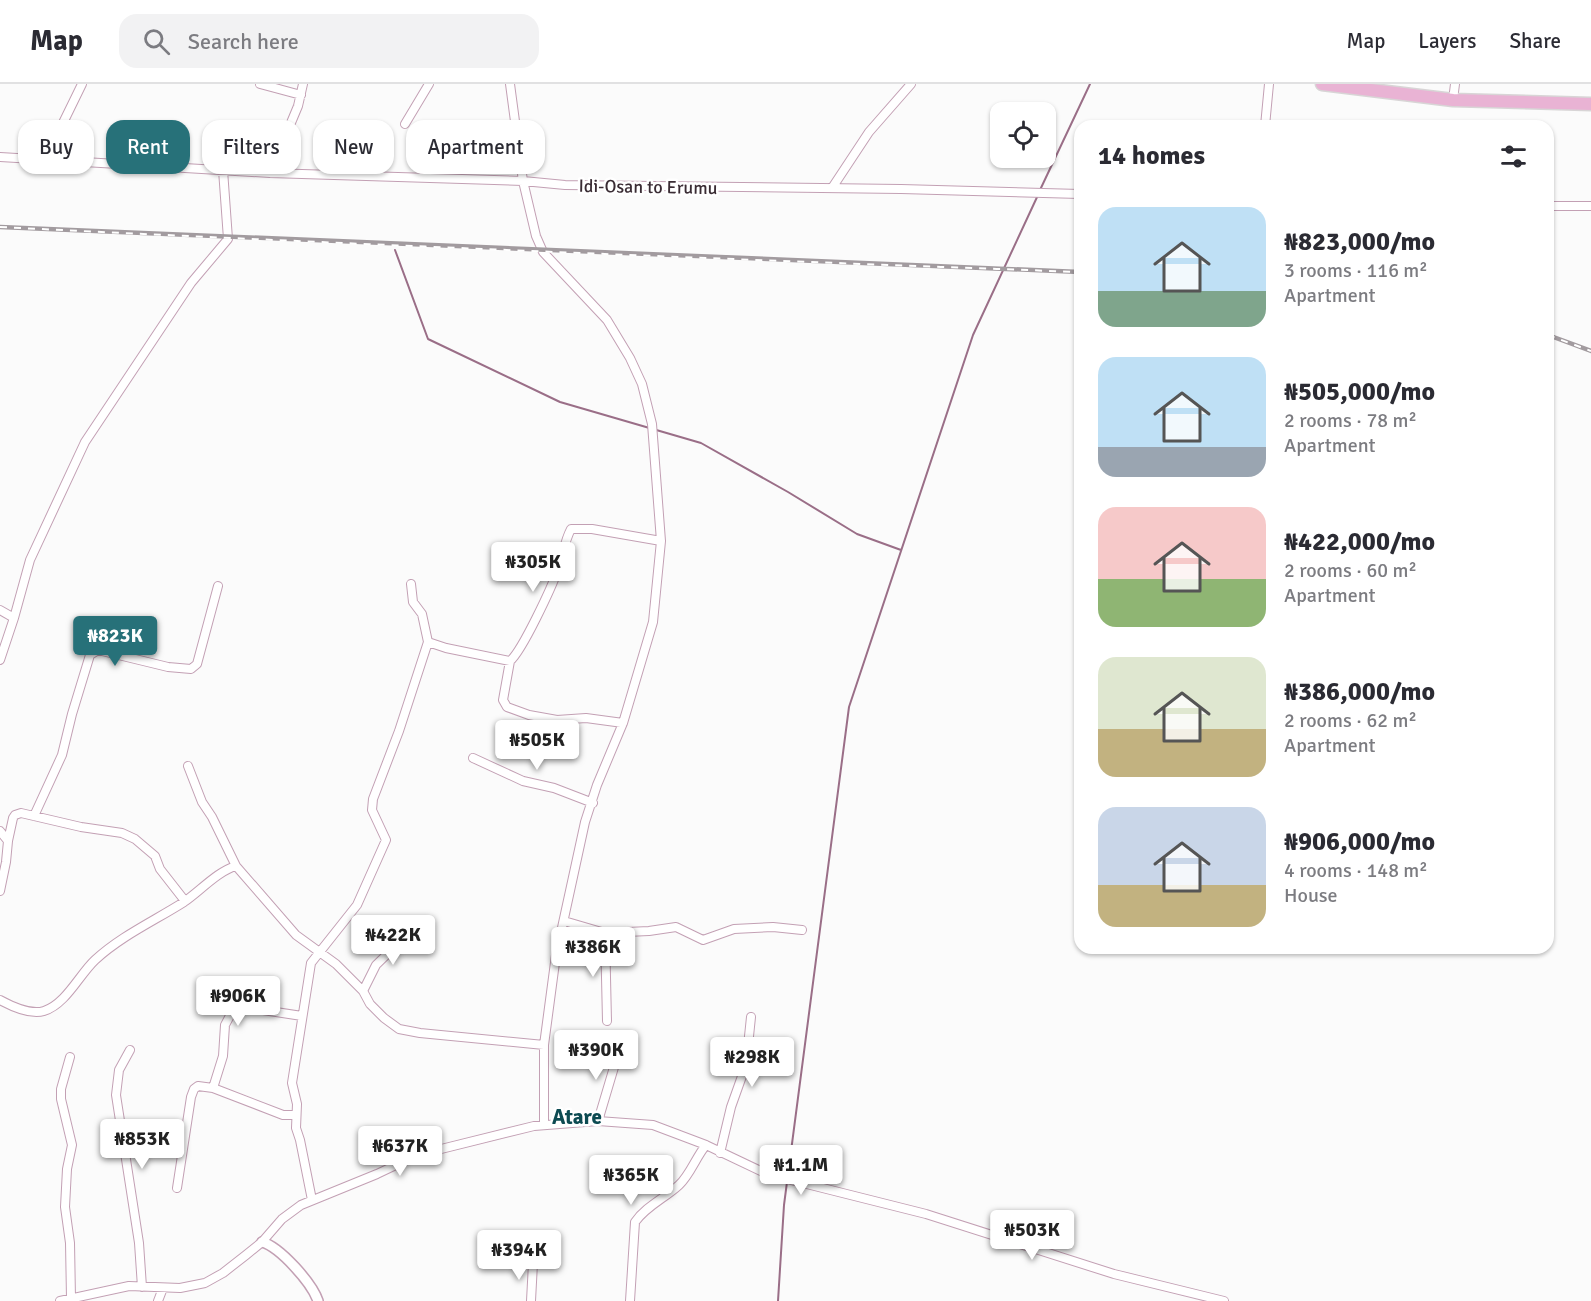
<!DOCTYPE html>
<html lang="en">
<head>
<meta charset="utf-8">
<style>
  :root { --surface:#fff; --page:#f2f2f3; --text:#2b2b33; --muted:#7c7c81; --line:#e1e1e2; --accent:#277179 }
  body { margin:0; font-family:Signika,sans-serif; background:var(--page); color:var(--text); height:100vh; display:flex; flex-direction:column; font-size:22px; white-space:nowrap }
  * { box-sizing:border-box; margin:0 }
  p { font-size:20px; color:var(--muted) }
  .icon { flex:none; width:33px; height:33px; fill:none; stroke:currentColor; stroke-width:2; stroke-linecap:round; stroke-linejoin:round }
  .map { position:relative; flex:1; overflow:hidden }
  .sheet { position:absolute; left:1074px; top:36px; width:480px; height:834px; display:flex; flex-direction:column; background:var(--surface); border-radius:18px; box-shadow:0 2px 4px #0004 }
  .sheet>* { flex:none }
  .hud { position:absolute; left:18px; top:36px; width:570px; height:54px; display:flex; gap:12px }
  .fabs { position:absolute; left:990px; top:18px; display:grid; gap:12px }
  .fabs a { display:grid; place-items:center; width:66px; height:66px; border-radius:12px; background:var(--surface); box-shadow:0 2px 4px #0004; font-size:30px }
  .price { position:absolute; translate:-50% -51px; padding:0 14px; border-radius:6px; background:#fff; color:#222; font-size:20px; line-height:39px; filter:drop-shadow(0 2px 3px #0008) }
  .price::after { content:''; position:absolute; left:50%; top:36px; width:18px; height:14px; margin-left:-9px; background:inherit; clip-path:polygon(0 0,100% 0,50% 100%) }
  .price.on { background:var(--accent); color:#fff }
  ul { padding:0; list-style:none }
  li { display:flex; align-items:center; gap:18px; height:150px; padding:0 24px }
  li span { display:grid; place-items:center; flex:none; width:168px; height:120px; border-radius:18px; color:#555 }
  li>.icon { margin-inline-start:auto }
  span .icon { width:72px; height:72px; fill:#fffc; stroke-width:1 }
  li b { font-size:26px }
  h2 { display:flex; justify-content:space-between; align-items:center; height:72px; padding:0 24px; font-size:26px }
  .chip { padding:0 21px; border-radius:18px; background:var(--surface); box-shadow:0 2px 4px #0004; font-size:21px; line-height:54px }
  .chip.on { background:var(--accent); color:#fff }
  header { display:flex; align-items:center; gap:36px; box-sizing:border-box; height:84px; padding:0 30px; background:var(--surface); border-bottom:2px solid var(--line) }
  header strong { font-size:28px }
  nav { display:flex; gap:33px; margin-inline-start:auto; font-size:21px }
  .search { width:420px; height:54px; background:var(--page); display:flex; align-items:center; gap:15px; box-sizing:border-box; padding:0 21px; border-radius:18px; color:var(--muted); font-size:22px }
  .map>svg:first-child { display:block }
  .lines { fill:none; stroke-linecap:round; stroke-linejoin:round }
  .stream { stroke:#9a6e87; stroke-width:2 }
  .minor-casing { stroke:#c3a0b4; stroke-width:10 }
  .tertiary-casing { stroke:#c3a0b4; stroke-width:12 }
  .primary-casing { stroke:#d8d5d6; stroke-width:15 }
  .minor { stroke:#fff; stroke-width:8 }
  .tertiary { stroke:#fff; stroke-width:9 }
  .primary { stroke:#e9b3d4; stroke-width:12 }
  .rail-casing { stroke:#a29b9f; stroke-width:4.5 }
  .rail { stroke:#fff; stroke-width:2; stroke-dasharray:7; stroke-linecap:butt }
  .labels { text-anchor:middle; dominant-baseline:central; stroke-width:5; stroke-linejoin:round; paint-order:stroke }
  .street-label { font-size:18px; fill:#3a2c34; stroke:#fff }
  .quarter-label { font-size:21px; font-weight:bold; fill:#0d4b52; stroke:#fff }
</style>
</head>
<body>
<header>
<strong>Map</strong>
<div class="search"><svg class="icon" aria-label="search" viewBox="0 0 24 24"><circle cx="10" cy="10" r="6"/><path d="M15 15l6 6"/></svg>Search here</div>
<nav><a>Map</a><a>Layers</a><a>Share</a></nav>
</header>
<div class="map">
<svg width="1591" height="1217" viewBox="0 0 1591 1217">
  <rect width="100%" height="100%" fill="#fbfbfb"/>
  <g class="lines">
    <path class="stream" d="M1040 106 1090 0
      M395 166 428 255 560 318 701 359 788 408 857 450 901 466
      M778 1217 784 1121 849 623 973 251 1038 111"/>
    <defs>
      <path id="minor" d="M260 0 301 11
        M510 0 523 97 536 152 543 168 607 236 630 274 642 300 652 340 661 457 653 538 623 639 597 701 585 738 556 871 544 961V1041
        M1453 16 1455 0
        M405 40 429 0
        M1265 42 1269 0
        M0 73 270 89 523 97 565 101 901 105 1080 110
        M49 75 62 41 82 0
        M270 89 298 22 303 0
        M832 104 869 48 911 0
        M1548 122H1591
        M411 500 413 518 422 530 428 558 446 564 510 577C522 567 552 503 558 485 563 472 564 458 571 445H592L661 457
        M0 526 14 534 30 476 85 358 191 199 228 155 223 86
        M0 576 14 534
        M510 577 503 616 507 623 529 631 557 636 586 634 623 639
        M473 674 523 697 554 704 593 719
        M188 682 202 718 212 733 236 782 296 851 336 880 363 907 370 920 384 934 399 945 420 949 544 961
        M34 732 62 671 72 630 90 571 98 566 168 583 191 585 197 580 218 502
        M0 747 8 757 6 778 0 807
        M8 757 13 734 15 731 21 729 81 743 122 749 135 755 155 772 160 785 185 817
        M564 837 605 849 649 847 676 843 703 856 734 845 773 843 802 846
        M605 849 607 937
        M363 907 376 881 411 847
        M0 916C11 922 31 931 44 927 66 920 79 891 95 876 121 852 154 837 184 818 200 807 218 787 236 782
        M130 966 119 986 116 1011 139 1159 142 1203
        M70 973 61 1005V1015L72 1061 67 1085 65 1123 70 1159 71 1214
        M213 1004 223 972 225 941 233 926 243 923 302 932
        M598 1037 620 963
        M720 1069 731 1023 746 981 751 933
        M177 1104 191 1013 194 1005 198 1002 213 1004 283 1031H296
        M312 1116 300 1056 296 1044 297 1020 292 999 311 879 357 821 386 756 372 726 373 715 399 647 428 558
        M60 1217 129 1202 180 1204 205 1199 223 1189 246 1171 262 1158 282 1135 301 1121 377 1090 417 1071 534 1042 598 1037 653 1041 706 1061 767 1090 926 1130 1114 1190 1224 1217
        M158 1217 163 1204
        M531 1217 533 1179
        M630 1217 635 1138C646 1122 665 1114 679 1101 690 1091 696 1073 706 1061"/>
      <path id="tertiary" d="M262 1158C280 1163 312 1199 318 1217"/>
      <path id="primary" d="M1322 0 1453 16 1591 20"/>
    </defs>
    <use href="#minor" class="minor-casing"/>
    <use href="#tertiary" class="tertiary-casing"/>
    <use href="#primary" class="primary-casing"/>
    <use href="#minor" class="minor"/>
    <use href="#tertiary" class="tertiary"/>
    <use href="#primary" class="primary"/>
    <defs>
      <path id="rail" d="M0 143C360 161 720 175 1080 188
        M1548 251 1591 267"/>
    </defs>
    <use href="#rail" class="rail-casing"/>
    <use href="#rail" class="rail"/>
  </g>
  <g class="labels">
    <g class="street-label">
      <text transform="translate(648 103) rotate(1)">Idi-Osan to Erumu</text>
    </g>
    <g class="quarter-label">
      <text x="577" y="1033">Atare</text>
    </g>
  </g>
</svg>
<div class="fabs">
<a><svg class="icon" aria-label="locate" viewBox="0 0 24 24"><circle cx="12" cy="12" r="6"/><path d="M12 2v4M12 18v4M2 12h4M18 12h4"/></svg></a>
</div>
<b class="price" style="left:533px;top:509px">₦305K</b>
<b class="price on" style="left:115px;top:583px">₦823K</b>
<b class="price" style="left:537px;top:687px">₦505K</b>
<b class="price" style="left:393px;top:882px">₦422K</b>
<b class="price" style="left:593px;top:894px">₦386K</b>
<b class="price" style="left:238px;top:943px">₦906K</b>
<b class="price" style="left:596px;top:997px">₦390K</b>
<b class="price" style="left:752px;top:1004px">₦298K</b>
<b class="price" style="left:142px;top:1086px">₦853K</b>
<b class="price" style="left:400px;top:1093px">₦637K</b>
<b class="price" style="left:801px;top:1112px">₦1.1M</b>
<b class="price" style="left:631px;top:1122px">₦365K</b>
<b class="price" style="left:1032px;top:1177px">₦503K</b>
<b class="price" style="left:519px;top:1197px">₦394K</b>
<div class="hud">
<a class="chip">Buy</a>
<a class="chip on">Rent</a>
<a class="chip">Filters</a>
<a class="chip">New</a>
<a class="chip">Apartment</a>
</div>
<section class="sheet">
<h2>14 homes<svg class="icon" aria-label="filters" viewBox="0 0 24 24"><path d="M4 7h16M4 17h16"/><circle cx="9" cy="7" r="2"/><circle cx="15" cy="17" r="2"/></svg></h2>
<ul>
<li><span style="background:linear-gradient(#bfe0f5 70%,#7fa58c 0)"><svg class="icon" aria-label="home" viewBox="0 0 24 24"><path d="M3 11l9-7 9 7M6 9v11h12V9"/></svg></span><div><b>₦823,000/mo</b><p>3 rooms · 116 m²</p><p>Apartment</p></div></li>
<li><span style="background:linear-gradient(#bfe0f5 75%,#9aa5b1 0)"><svg class="icon" aria-label="home" viewBox="0 0 24 24"><path d="M3 11l9-7 9 7M6 9v11h12V9"/></svg></span><div><b>₦505,000/mo</b><p>2 rooms · 78 m²</p><p>Apartment</p></div></li>
<li><span style="background:linear-gradient(#f6c9c9 60%,#8fb573 0)"><svg class="icon" aria-label="home" viewBox="0 0 24 24"><path d="M3 11l9-7 9 7M6 9v11h12V9"/></svg></span><div><b>₦422,000/mo</b><p>2 rooms · 60 m²</p><p>Apartment</p></div></li>
<li><span style="background:linear-gradient(#dfe7d0 60%,#c2b280 0)"><svg class="icon" aria-label="home" viewBox="0 0 24 24"><path d="M3 11l9-7 9 7M6 9v11h12V9"/></svg></span><div><b>₦386,000/mo</b><p>2 rooms · 62 m²</p><p>Apartment</p></div></li>
<li><span style="background:linear-gradient(#c9d6e8 65%,#c2b280 0)"><svg class="icon" aria-label="home" viewBox="0 0 24 24"><path d="M3 11l9-7 9 7M6 9v11h12V9"/></svg></span><div><b>₦906,000/mo</b><p>4 rooms · 148 m²</p><p>House</p></div></li>
</ul>
</section>
</div>
</body>
</html>
